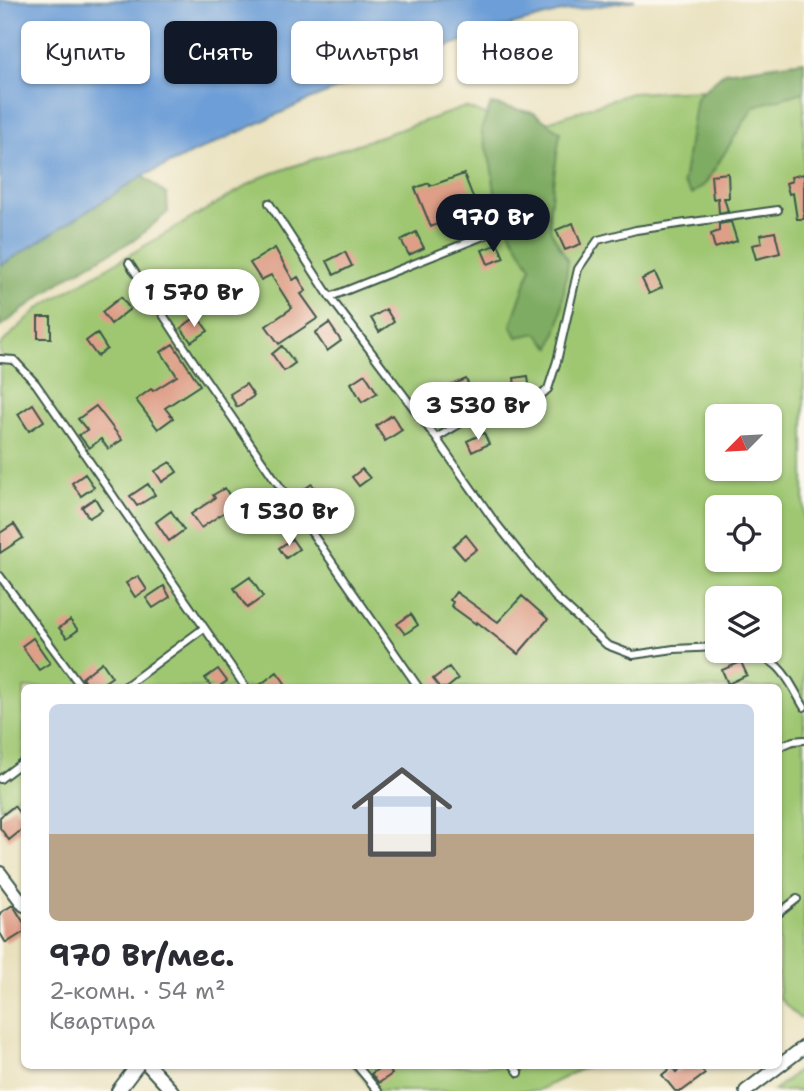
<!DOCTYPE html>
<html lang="ru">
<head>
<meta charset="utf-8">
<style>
  :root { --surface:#fff; --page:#f7f7f7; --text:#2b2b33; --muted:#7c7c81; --line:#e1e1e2; --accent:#111827 }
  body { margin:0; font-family:"Shantell Sans",sans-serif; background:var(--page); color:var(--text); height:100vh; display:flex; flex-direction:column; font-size:26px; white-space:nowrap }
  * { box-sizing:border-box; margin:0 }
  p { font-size:23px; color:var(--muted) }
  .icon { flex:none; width:38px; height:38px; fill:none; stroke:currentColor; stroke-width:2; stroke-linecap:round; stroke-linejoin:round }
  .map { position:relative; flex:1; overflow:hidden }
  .drawer { position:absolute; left:21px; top:684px; width:761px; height:385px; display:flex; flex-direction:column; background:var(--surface); border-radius:10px; box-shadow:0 2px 5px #0004 }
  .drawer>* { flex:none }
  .banner { position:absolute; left:21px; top:21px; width:763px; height:63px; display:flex; gap:14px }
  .needle { width:46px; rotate:246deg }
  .buttons { position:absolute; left:705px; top:404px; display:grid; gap:14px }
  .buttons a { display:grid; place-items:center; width:77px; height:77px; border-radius:10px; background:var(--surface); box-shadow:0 2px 5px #0004; font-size:35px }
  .price { position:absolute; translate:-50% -60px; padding:0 16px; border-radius:24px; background:#fff; color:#222; font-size:23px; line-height:46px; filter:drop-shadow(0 2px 4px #0008) }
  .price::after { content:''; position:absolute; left:50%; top:42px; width:21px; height:16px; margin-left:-10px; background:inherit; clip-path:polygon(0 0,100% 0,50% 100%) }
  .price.current { background:var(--accent); color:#fff }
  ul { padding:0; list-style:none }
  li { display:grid; align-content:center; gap:14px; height:371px; padding:0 28px }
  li+li { border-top:2px solid var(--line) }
  li span { display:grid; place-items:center; height:217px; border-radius:10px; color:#555 }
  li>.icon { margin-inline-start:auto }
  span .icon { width:126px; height:126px; fill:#fffc; stroke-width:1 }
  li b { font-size:30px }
  .chip { padding:0 24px; border-radius:10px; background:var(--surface); box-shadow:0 2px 5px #0004; font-size:24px; line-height:63px }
  .chip.current { background:var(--accent); color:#fff }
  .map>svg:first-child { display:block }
  .green { fill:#9fc772; stroke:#5f8253; stroke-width:2; fill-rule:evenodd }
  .forest { fill:#7fac64; stroke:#4f744c; stroke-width:2 }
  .water { fill:#6d9ed7; stroke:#466e86; stroke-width:2 }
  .building { fill:#de9e87 }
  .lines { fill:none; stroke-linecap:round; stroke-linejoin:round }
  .service-casing { stroke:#3d5649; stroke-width:10 }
  .minor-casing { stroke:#3d5649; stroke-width:16 }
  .service { stroke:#fff; stroke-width:6 }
  .minor { stroke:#fff; stroke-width:12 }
</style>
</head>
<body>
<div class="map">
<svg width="804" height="1091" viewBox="0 0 804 1091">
  <rect width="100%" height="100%" fill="#fbf7ec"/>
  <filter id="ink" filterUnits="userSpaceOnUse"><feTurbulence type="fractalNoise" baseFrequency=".0143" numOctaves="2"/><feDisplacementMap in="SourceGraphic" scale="14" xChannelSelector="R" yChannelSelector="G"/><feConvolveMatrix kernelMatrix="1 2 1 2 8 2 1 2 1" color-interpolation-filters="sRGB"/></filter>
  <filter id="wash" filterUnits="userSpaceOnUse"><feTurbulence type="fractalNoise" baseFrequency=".00686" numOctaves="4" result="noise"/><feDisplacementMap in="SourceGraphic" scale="28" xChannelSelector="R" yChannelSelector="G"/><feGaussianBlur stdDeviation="1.57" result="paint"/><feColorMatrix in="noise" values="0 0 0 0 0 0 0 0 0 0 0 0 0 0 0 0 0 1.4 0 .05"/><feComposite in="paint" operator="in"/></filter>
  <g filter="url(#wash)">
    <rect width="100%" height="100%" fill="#e9e1be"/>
    <path class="green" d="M804 86V1016L800 1019 779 998V688H24V792L0 809V345L39 308 262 177 465 107 525 130 631 93ZM718 416H770V469H718ZM718 508H770V560H718ZM718 598H770V651H718Z
      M354 1066H587L537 1091H373Z
      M804 1066V1091H773Z"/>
    <path class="forest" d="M804 61V92L754 106 705 184 692 194 683 183 696 97 725 72Z
      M491 104 534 113 560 132 549 214 551 231 568 261 560 320 551 348 537 333 517 337 511 325 531 267 498 212 491 165 481 130Z
      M143 176 167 195 168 212 137 238 67 277 0 327V266Z"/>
    <path class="water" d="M0 0H635L561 12 504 27 439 49 309 100 143 176 0 266Z"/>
    <g id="blocks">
      <path class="building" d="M728 173 729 198H724L728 211 719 213 718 198 713 199 711 175Z
        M464 174 476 205 442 217 444 221 431 227 415 188 429 183 430 186Z
        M804 174V219H797L793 193 789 194 786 183 792 181 791 177Z
        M488 203 498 224 487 229 477 208Z
        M731 222 737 241 715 248 711 234 719 231V224Z
        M573 223 581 244 565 250 556 230Z
        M416 232 424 248 409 255 401 240Z
        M775 232 780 253 756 259 752 245 762 243 760 235Z
        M498 244 504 258 488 264 482 250Z
        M275 248 293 280 298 277 306 291 301 294 318 318 279 344 266 326 292 308 271 275 261 280 250 263Z
        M345 252 352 266 334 275 327 261Z
        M655 273 662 288 649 294 642 279Z
        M188 282 200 299 188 307 176 289Z
        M121 297 130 309 111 324 102 312Z
        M386 309 394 322 379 332 371 318Z
        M197 316 208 331 191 342 181 328Z
        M38 317H51V338H38Z
        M329 323 341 341 327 351 315 333Z
        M97 333 107 349 97 356 86 341Z
        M173 344 200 385 165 408 173 418 158 429 136 400 151 389 153 391 177 376 161 352Z
        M282 346 295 363 284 371 272 354Z
        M365 374 377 393 362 402 351 383Z
        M528 376 530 392 516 394 514 378Z
        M466 379 477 404 449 416 438 391Z
        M246 384 254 396 237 407 230 394Z
        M33 404 44 421 29 431 18 414Z
        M96 406 122 440 108 449 101 439 89 448 79 435 87 430 78 419Z
        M392 415 402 430 385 441 376 426Z
        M484 433 489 444 472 452 467 441Z
        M170 462 177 472 162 482 155 471Z
        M362 469 370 478 359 486 352 477Z
        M85 474 94 487 81 496 72 483Z
        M148 484 155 495 137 506 130 496Z
        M312 484 319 495 306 503 300 492Z
        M225 488 235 505 201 528 191 514 215 498 213 495Z
        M95 498 102 510 89 518 82 507Z
        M332 504 339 516 324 526 316 513Z
        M171 511 184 530 169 541 156 522Z
        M14 524 23 538 0 553V533Z
        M466 535 477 549 464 559 453 546Z
        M292 539 299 549 286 558 279 548Z
        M138 576 147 590 135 597 126 583Z
        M250 577 263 597 247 608 234 588Z
        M164 586 170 597 153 608 146 598Z
        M456 592 498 622 522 596 548 619 518 654 477 622 476 624 451 606 453 602 450 600Z
        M411 614 418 625 405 634 397 624Z
        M70 620 78 630 67 638 59 628Z
        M33 638 50 663 39 670 22 646Z
        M102 662 112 677 96 688H88L82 678Z
        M741 662 747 675 728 684 722 670Z
        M449 667 458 679 447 688H440L433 679Z
        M218 669 227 681 217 688H212L205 678Z
        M277 672 285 683 278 688H256Z
        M14 806 24 819V828L9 840 0 828V817Z
        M13 905 24 923V932L6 943 0 933V913Z
        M383 1066H387L392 1074 379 1083 371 1074Z
        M684 1066H699L705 1074 682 1091H675L662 1075 672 1067 676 1072Z"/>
    </g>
  </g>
  <g filter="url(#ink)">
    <use href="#blocks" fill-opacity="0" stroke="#3d5649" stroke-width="2"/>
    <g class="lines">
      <defs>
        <path id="service" d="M269 203 330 297 436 438 492 518 554 596 607 645 633 655 674 649 718 647
          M129 263 198 368 419 688
          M330 297 496 231
          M0 359 14 360 36 384 246 688
          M436 438 473 416 530 405 548 389 557 361 578 269 598 240 636 230 778 210
          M0 576 82 688
          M742 651C781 658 786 676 804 707
          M123 688 204 628
          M779 747 793 741 804 740
          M0 779 24 761
          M779 913 797 899
          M357 1066 378 1091
          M514 1066 519 1073"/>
        <path id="minor" d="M0 873 24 905
          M149 1066 172 1091
          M118 1091 137 1066
          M746 1091 804 1047"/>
      </defs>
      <use href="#service" class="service-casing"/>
      <use href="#minor" class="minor-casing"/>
      <use href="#service" class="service"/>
      <use href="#minor" class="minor"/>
    </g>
  </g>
</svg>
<div class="buttons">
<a><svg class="needle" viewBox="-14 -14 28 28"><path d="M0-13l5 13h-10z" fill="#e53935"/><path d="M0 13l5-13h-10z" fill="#7c7c81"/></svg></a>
<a><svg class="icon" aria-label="locate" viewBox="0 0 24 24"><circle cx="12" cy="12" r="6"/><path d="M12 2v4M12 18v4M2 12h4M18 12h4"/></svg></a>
<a><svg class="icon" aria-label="layers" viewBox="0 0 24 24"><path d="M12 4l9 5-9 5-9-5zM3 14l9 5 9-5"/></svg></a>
</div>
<b class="price current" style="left:493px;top:254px">970 Br</b>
<b class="price" style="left:194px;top:329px">1 570 Br</b>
<b class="price" style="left:478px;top:442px">3 530 Br</b>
<b class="price" style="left:289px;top:548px">1 530 Br</b>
<div class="banner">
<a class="chip">Купить</a>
<a class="chip current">Снять</a>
<a class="chip">Фильтры</a>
<a class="chip">Новое</a>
</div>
<section class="drawer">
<ul>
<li><span style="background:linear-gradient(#c9d6e8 60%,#b9a48a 0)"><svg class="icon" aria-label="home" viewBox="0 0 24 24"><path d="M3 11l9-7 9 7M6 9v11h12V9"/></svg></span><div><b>970 Br/мес.</b><p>2-комн. · 54 m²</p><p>Квартира</p></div></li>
</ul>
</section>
</div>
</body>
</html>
